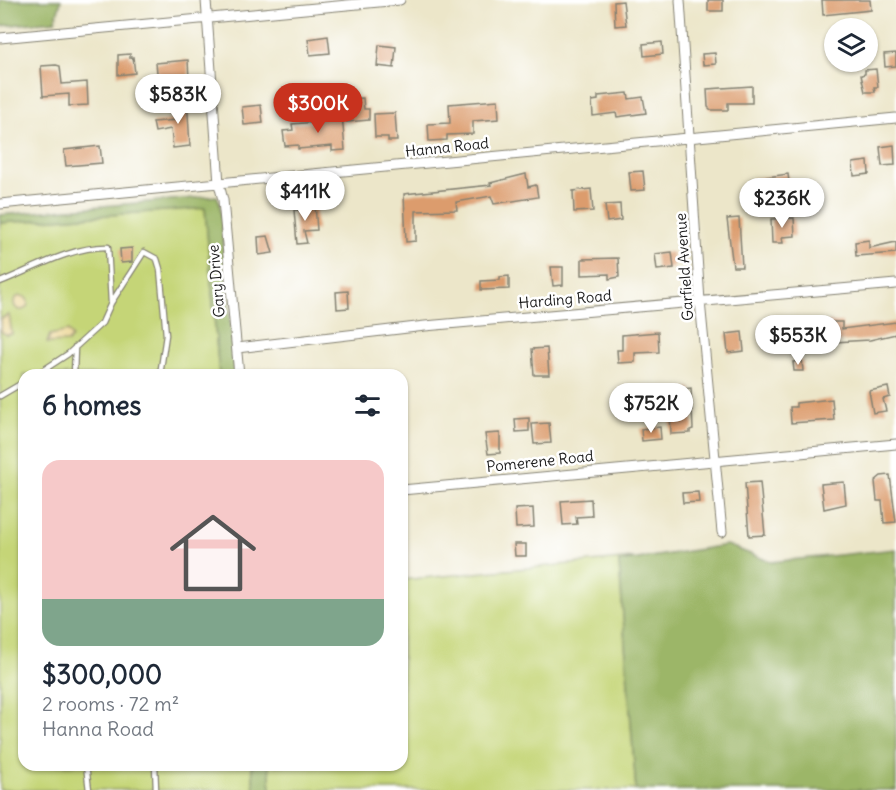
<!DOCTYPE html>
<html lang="en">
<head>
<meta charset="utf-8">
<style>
  :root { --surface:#fff; --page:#f2f2f3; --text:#1f2937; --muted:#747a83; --accent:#c8321e }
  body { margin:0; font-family:Delius,sans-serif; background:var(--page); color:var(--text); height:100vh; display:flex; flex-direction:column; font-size:22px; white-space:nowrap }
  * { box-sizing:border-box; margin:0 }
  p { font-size:20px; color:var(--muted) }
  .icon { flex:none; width:33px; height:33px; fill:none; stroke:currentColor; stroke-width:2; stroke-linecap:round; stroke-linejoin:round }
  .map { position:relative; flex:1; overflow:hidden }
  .details { position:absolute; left:18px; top:369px; width:390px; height:402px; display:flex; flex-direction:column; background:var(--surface); border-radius:18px; box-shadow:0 2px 4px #0004 }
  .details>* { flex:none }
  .tools { position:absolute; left:824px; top:18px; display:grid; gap:12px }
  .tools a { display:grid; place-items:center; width:54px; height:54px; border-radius:50%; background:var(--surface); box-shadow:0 2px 4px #0004; font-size:30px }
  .price { position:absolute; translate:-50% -51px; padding:0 14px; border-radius:21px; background:#fff; color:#222; font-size:20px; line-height:39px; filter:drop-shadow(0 2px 3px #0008) }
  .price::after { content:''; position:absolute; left:50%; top:36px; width:18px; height:14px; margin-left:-9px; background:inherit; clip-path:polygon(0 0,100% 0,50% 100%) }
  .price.current { background:var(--accent); color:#fff }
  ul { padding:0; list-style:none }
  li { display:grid; align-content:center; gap:12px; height:318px; padding:0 24px }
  li span { display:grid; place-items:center; height:186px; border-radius:18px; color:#555 }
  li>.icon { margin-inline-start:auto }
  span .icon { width:108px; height:108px; fill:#fffc; stroke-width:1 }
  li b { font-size:26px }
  h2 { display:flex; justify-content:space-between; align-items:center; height:72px; padding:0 24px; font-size:26px }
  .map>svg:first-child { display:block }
  .green { fill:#c5d577; stroke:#70784a; stroke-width:1.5 }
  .forest { fill:#9cb668; stroke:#5c6942; stroke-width:1.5 }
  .sand { fill:#eeda9e; stroke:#857b5d; stroke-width:1.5 }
  .building { fill:#dc9c6d }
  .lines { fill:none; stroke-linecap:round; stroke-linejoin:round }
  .service-casing { stroke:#848172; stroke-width:7 }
  .minor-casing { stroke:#848172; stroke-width:11 }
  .service { stroke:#fff; stroke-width:4.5 }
  .minor { stroke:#fff; stroke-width:9 }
  .labels { text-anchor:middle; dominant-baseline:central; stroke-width:5; stroke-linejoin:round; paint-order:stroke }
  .street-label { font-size:15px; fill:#1c1c1c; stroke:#fff }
</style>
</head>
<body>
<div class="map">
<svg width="896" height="790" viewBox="0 0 896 790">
  <rect width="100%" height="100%" fill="#fff"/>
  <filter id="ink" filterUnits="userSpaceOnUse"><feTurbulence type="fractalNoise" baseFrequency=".0167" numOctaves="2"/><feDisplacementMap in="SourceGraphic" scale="12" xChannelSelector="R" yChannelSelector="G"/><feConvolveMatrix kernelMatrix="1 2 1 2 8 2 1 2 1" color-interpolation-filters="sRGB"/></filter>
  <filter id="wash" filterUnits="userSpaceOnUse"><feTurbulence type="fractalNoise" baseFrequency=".008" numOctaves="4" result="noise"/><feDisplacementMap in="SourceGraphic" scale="24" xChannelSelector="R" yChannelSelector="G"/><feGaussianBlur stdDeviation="1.35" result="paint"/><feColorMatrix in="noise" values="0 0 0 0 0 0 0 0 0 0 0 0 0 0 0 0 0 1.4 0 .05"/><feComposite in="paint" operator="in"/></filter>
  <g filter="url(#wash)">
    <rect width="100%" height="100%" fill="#ece6c9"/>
    <path class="green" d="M205 208 219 375H24V765H252L254 790H0V223Z
      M633 558 619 563 636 790H271L269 765H402V580Z"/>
    <path class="forest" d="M0 0H61V1L55 21 0 26Z
      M217 196 220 203 235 375H219L205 208 0 223V215Z
      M727 545 771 562 896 549V790H636L619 562Z
      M252 765H269L271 790H254Z"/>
    <path class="sand" d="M14 303a7 7 0 1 1 14 0a7 7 0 1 1-14 0Z
      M9 315 12 334 6 335 1 331V319Z
      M68 331 72 337 68 342 47 343 50 335Z"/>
    <g id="blocks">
      <path class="building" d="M708 0H723V11H708Z
        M822 0H870L871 10 823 15Z
        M623 1 626 25 615 26 614 2Z
        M328 36 330 53 310 55 308 39Z
        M662 42 663 54 644 56 643 44Z
        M379 45 396 47 394 68 377 66Z
        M715 53 716 64 703 65 702 54Z
        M896 53V66L885 67 884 54Z
        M130 54V58L133 57 135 73 118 75V55Z
        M188 60 189 79 158 82 156 63Z
        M56 65 60 66 62 84 87 82 88 105 69 106V94L43 96 41 66Z
        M876 69 878 87H874L875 92H865L861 75 865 74V70Z
        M752 86V103H728V110H711L708 107 707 89Z
        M628 93 629 99 643 97 646 113 617 117 616 113 593 116 592 101 598 100V96Z
        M187 98 190 146 173 148 171 129 155 132 153 122 177 120 175 99Z
        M363 98 364 109H369V120L347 122 345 99Z
        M498 100 499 119 473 121V134L447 135V140L429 141 428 124 450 123 449 104Z
        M261 105 263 123 244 125 242 107Z
        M395 113 397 141H388V137H375L374 114Z
        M342 114 345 150 332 151V146L298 149V145L285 146 283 131 293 130 292 124 316 122 315 116Z
        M894 145 895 165 882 166 880 147Z
        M100 146 102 163 66 166 64 150Z
        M868 161 869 174 854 176 853 163Z
        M643 171 645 190 631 191 629 172Z
        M526 174 528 187 536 185 538 197 494 204 491 196 456 202 457 210 416 211V241L406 242 404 194 491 185 490 183Z
        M788 174 790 190 753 195 751 179Z
        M591 189 593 211 574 212 573 191Z
        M620 204 621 220 607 222 605 205Z
        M315 205 317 230 304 231 307 243 297 244 294 210H302V206Z
        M739 218 742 267H733L727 219Z
        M794 218 795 236 782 237 783 243H772L771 219Z
        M268 236 273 253 259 255 258 237Z
        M869 240V248L896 242V253L856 256 855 242Z
        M132 248V262L121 263 120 249Z
        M672 252 674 268 657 270 655 254Z
        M618 258 619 277 609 279V274L582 275V259Z
        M551 267H563V285L553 286Z
        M509 276V289L481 290V281L500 280V277Z
        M348 291 349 308 337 309 336 292Z
        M827 322H842V329L896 322V334L870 340 834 342 828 340Z
        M780 323 800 324V340L780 339Z
        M658 332 659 352 635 353V362L618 363 617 350H622V335Z
        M742 332 744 351 728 353 726 334Z
        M547 348 549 375H534L532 349Z
        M802 361 803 371H794L793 362Z
        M888 387 890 397 883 399 886 411 873 413 869 391Z
        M691 388 693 429 690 430V433L671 434 670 410 678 409 676 390Z
        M832 399 834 420 791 423 790 407H796V403Z
        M529 418V431L516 432 515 419Z
        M549 423 551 443 534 444 532 424Z
        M660 427 661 439 642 441 641 429Z
        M500 433V453L488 454 485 434Z
        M890 475 896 522 884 523 882 501H877L875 481 881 476Z
        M760 482 765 535 749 536 745 483Z
        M844 482 846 504 824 509 821 484Z
        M698 492 699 502 683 503 682 493Z
        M591 499 592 516 576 517 577 524 563 525 561 501Z
        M533 508 534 527 516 528 515 509Z
        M514 544H526V556H515Z"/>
    </g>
  </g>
  <g filter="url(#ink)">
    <use href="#blocks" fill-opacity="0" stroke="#848172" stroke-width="1.5"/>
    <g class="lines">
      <defs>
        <path id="service" d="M0 282C33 269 72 246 108 247L111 303
          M36 375 68 354 102 323 111 303 144 252 157 259 160 269 166 335 160 375
          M74 375 75 347
          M0 396 24 382
          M86 765 89 790
          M155 765 156 790"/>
        <path id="minor" d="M206 0 219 184 223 200 239 375
          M680 0 700 301 722 532
          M0 38 400 0
          M0 204 896 118
          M237 348 425 326 896 284
          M402 490 896 444"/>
      </defs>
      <use href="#service" class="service-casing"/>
      <use href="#minor" class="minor-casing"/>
      <use href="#service" class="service"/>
      <use href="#minor" class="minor"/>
    </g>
  </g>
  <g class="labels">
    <g class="street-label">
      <text transform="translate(447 147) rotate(-6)">Hanna Road</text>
      <text transform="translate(684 267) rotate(-94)">Garfield Avenue</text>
      <text transform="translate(216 281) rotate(-95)">Gary Drive</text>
      <text transform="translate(565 299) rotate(-5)">Harding Road</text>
      <text transform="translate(540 461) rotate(-6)">Pomerene Road</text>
    </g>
  </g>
</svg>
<div class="tools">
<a><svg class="icon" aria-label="layers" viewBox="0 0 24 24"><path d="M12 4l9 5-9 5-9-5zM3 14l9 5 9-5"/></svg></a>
</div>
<b class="price" style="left:178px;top:125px">$583K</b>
<b class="price current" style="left:318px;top:134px">$300K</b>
<b class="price" style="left:305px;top:222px">$411K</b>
<b class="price" style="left:782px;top:229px">$236K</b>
<b class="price" style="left:798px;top:366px">$553K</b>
<b class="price" style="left:651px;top:434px">$752K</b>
<section class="details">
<h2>6 homes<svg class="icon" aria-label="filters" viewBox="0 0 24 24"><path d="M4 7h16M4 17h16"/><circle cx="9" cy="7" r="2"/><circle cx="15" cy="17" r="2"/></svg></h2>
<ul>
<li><span style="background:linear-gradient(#f6c9c9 75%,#7fa58c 0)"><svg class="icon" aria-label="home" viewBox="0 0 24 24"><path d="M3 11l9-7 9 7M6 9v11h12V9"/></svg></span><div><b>$300,000</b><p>2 rooms · 72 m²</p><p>Hanna Road</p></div></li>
</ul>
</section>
</div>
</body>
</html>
